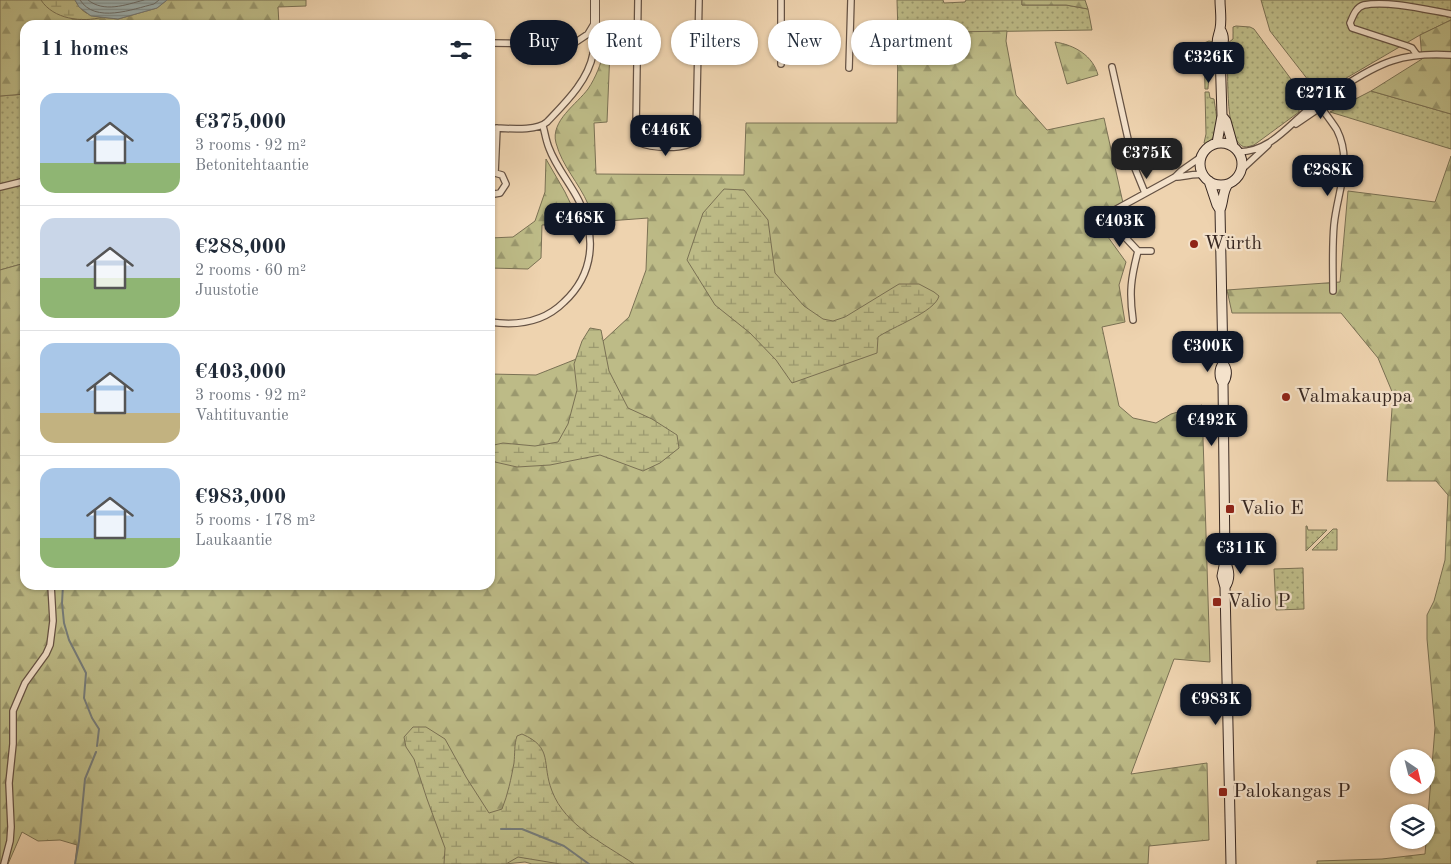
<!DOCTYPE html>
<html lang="en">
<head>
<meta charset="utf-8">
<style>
  :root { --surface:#fff; --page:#f2f2f3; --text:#1f2937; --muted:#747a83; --line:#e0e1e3; --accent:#111827 }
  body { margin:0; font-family:"Old Standard TT",serif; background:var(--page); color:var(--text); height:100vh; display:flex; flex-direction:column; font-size:19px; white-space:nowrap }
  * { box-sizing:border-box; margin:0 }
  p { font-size:16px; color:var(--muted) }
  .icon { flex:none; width:28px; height:28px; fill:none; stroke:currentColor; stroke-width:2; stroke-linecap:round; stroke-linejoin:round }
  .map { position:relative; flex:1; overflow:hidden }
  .panel { position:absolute; left:20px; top:20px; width:475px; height:570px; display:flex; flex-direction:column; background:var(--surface); border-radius:15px; box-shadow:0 1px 4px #0004 }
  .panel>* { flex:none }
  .hud { position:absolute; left:510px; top:20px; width:475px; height:45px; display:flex; gap:10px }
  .needle { width:32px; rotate:145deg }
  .controls { position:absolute; left:1390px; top:749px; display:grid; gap:10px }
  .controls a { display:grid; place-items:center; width:45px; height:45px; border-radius:50%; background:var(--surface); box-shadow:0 1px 4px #0004; font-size:25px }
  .price { position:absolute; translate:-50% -42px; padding:0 11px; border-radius:10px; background:var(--accent); color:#fff; font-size:16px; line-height:32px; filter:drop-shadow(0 1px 2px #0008) }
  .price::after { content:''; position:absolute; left:50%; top:30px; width:15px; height:11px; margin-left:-8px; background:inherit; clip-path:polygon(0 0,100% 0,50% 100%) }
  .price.active { background:#222; color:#fff }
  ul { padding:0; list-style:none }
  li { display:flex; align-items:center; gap:15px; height:125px; padding:0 20px }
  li+li { border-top:1px solid var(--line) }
  li span { display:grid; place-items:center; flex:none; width:140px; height:100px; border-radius:15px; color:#555 }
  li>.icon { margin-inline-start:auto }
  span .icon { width:60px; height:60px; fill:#fffc; stroke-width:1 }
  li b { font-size:21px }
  h2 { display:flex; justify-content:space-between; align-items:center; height:60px; padding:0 20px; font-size:21px }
  .tag { padding:0 18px; border-radius:22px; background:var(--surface); box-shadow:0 1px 4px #0004; font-size:18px; line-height:45px }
  .tag.active { background:var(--accent); color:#fff }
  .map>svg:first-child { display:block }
  .grass { fill:url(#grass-dots); stroke:#7a7154 }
  .forest { fill:url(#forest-firs); stroke:#7a7154 }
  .wetland { fill:url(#wetland-marsh); stroke:#7a7154 }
  .water { fill:url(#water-rules); stroke:#757c7a }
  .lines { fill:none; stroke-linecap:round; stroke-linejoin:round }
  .shore { stroke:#6a6e6c; stroke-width:1 }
  .stream { stroke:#757c7a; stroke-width:2 }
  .minor-casing { stroke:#655244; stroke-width:8 }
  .tertiary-casing { stroke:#655244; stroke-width:10 }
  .secondary-casing { stroke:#372721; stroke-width:11 }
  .minor { stroke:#f4e2cb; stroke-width:5.5 }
  .tertiary { stroke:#f4e2cb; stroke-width:8 }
  .secondary { stroke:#f4e2cb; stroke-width:9 }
  .poi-dot { fill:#8f2418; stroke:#f4e2cb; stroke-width:2 }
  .labels { text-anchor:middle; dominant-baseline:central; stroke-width:4.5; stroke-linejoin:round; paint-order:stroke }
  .poi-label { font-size:20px; fill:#372721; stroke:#f4e2cb; text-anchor:start }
</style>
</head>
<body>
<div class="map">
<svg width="1451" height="864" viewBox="0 0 1451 864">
  <defs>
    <pattern id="grass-dots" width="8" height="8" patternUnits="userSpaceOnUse" patternTransform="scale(1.25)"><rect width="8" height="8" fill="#bdbb87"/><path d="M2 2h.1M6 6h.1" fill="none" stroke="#9a986e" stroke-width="1.8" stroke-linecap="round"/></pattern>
    <pattern id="forest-firs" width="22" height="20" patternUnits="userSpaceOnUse" patternTransform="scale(1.25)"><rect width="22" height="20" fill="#bdbb87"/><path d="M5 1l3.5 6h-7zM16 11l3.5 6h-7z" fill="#9a986e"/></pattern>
    <pattern id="wetland-marsh" width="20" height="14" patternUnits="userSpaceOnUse" patternTransform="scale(1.25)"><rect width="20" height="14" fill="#bdbb87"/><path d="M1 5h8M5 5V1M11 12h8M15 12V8" fill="none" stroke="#9a986e"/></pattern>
    <pattern id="water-rules" width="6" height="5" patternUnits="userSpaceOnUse" patternTransform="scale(1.25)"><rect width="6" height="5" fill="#9eb5b6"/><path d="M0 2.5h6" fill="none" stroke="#829394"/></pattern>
  </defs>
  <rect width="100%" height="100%" fill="#eed3af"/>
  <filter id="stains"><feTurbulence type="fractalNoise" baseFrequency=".004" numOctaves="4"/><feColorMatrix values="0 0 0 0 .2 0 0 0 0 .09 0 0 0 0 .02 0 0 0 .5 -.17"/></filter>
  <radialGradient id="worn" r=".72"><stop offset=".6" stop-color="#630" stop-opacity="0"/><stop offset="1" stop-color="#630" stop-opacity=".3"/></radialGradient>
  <path class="grass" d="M897 0H943L944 3 965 2 966 0H1022V5H1066L1088 9 1092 30 898 33Z
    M1261 0H1451V20L1420 35 1319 94 1270 31Z
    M1236 26 1250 27 1254 29 1302 94 1301 103 1299 108V112L1254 145C1250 146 1246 148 1242 146 1224 137 1228 62 1228 43L1233 39V27Z
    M1209 41 1213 42V71L1209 73 1208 89H1205L1204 43Z
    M1371 91 1451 114V149L1330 112Z
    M1205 92H1209L1210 98 1214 99C1216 115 1222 134 1206 144L1204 143 1206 134Z
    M25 94V263L0 270V96Z
    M1306 526H1307L1308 530H1327L1306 551Z
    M1333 529H1337V550H1312Z
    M1303 568 1304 609 1276 610 1274 569Z"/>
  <path class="forest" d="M0 0H75L79 8 91 16 118 19 157 8 167 0H306V6L278 7 279 25H25V94L0 96Z
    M1022 0H1085L1088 9 1066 5H1022Z
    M1451 20V114L1371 91 1422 59 1420 35Z
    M1007 31 1006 41 1016 95 1047 130 1104 118 1123 203 1095 219 1126 262 1119 285 1125 322 1102 327 1119 406 1133 418 1156 423 1171 414 1202 405 1210 662 1174 659 1131 774 1207 763 1209 840 1149 846 1148 864H532L525 862 505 864H75L77 845 60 840 38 841 22 832 8 864H0V270L25 263V585H490V374L536 375 589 354 629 317 646 270 648 218 595 222C593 216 591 210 588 204 579 183 562 166 556 143 550 121 577 104 588 89 596 77 601 64 604 50H610L607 122 594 123 596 174 744 175 746 123H897L898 33Z
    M1055 42C1075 45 1093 56 1098 75L1067 84Z
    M1451 156V864H1317V861L1382 859 1425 854 1435 728 1427 639V615L1434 601 1445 560 1448 495 1436 481H1387L1393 394 1378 358 1341 313H1232L1227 290 1340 282 1348 191 1435 202Z
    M546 159 565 192 580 223 542 225 541 258 528 269 490 268V238L513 237 535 221 545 192Z"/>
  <path class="wetland" d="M41 0H75C82 13 89 16 103 17 82 23 53 19 41 0Z
    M724 189 744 190 768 220 775 273 804 306 823 319 833 321 845 317 899 284H919L934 292 939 296C935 312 892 327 878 337L877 353 792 383 776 360 750 333 715 305 687 260 703 213Z
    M590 328 601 330 609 371 628 408 652 419 677 435 679 448 660 463 643 471 600 455 550 465 517 467 495 462 491 453 494 445 503 443 535 446 558 442 568 424 577 390 574 364 582 341Z
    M413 727H426L445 739 466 777 489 813 502 809C508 794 511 779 514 763 515 754 514 745 517 736L522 734C554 748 541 763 552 791 565 826 605 844 634 864H560L518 857 506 864H444L445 848 427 799 414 759 406 747 404 737Z"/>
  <path class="water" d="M75 0H167L157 8 118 19 91 16 79 7Z"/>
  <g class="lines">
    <path class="shore" d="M80 0C95 24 133 9 154 4L159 0
      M88 0C104 13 125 5 144 0"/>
    <path class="stream" d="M63 585 62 603 64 623 69 640 86 673 84 698 92 718 99 729 97 746
      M501 829H522L564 846 589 864
      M75 864 79 841 85 779 96 752"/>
    <defs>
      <path id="minor" d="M638 0 636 128 638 142C650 148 687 151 696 139L699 0
        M490 43 573 44 588 34 594 24
        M1417 55 1412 48 1407 46 1352 28 1350 23C1353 16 1356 7 1364 5 1387 0 1428 10 1451 14
        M781 64V0
        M1112 67 1134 166 1145 193
        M849 68 851 0
        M1319 105C1325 113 1332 122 1337 130 1353 162 1337 193 1334 225 1332 247 1333 269 1333 291
        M1296 124 1321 107 1330 98
        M490 128C505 128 536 132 547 122 565 103 588 81 593 54 595 44 595 33 595 23
        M1239 152C1267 151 1283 132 1303 114 1314 104 1328 97 1341 88 1380 62 1403 52 1451 55
        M1241 170 1268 145
        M495 173 497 128
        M490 174 495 173 502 175 506 184 500 193 494 194 490 193
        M1175 177C1185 177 1193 173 1204 175
        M0 187 25 181
        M1112 212 1123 235 1138 251H1151
        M1102 217 1175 177 1181 171 1201 157
        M1133 320C1129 292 1131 278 1138 251
        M490 322C517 326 544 322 564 302 594 274 597 236 579 201 570 183 556 167 549 148 546 141 545 133 543 126
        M4 864 10 841 11 827 9 783 13 744V711L25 683 46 654 50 645 53 621 51 585"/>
      <path id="tertiary" d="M595 23V0"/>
      <path id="secondary" d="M1220 29C1225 37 1224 43 1220 51
        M1222 116 1226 121 1233 146
        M1217 143 1222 116 1220 51C1215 40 1218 39 1220 29 1222 20 1220 9 1220 0
        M1200 164a21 21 0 1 1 42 0a21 21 0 1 1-42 0Z
        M1209 181 1217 205 1220 210
        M1223 364C1219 369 1219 377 1223 383L1225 561 1222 576 1225 587 1231 864
        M1223 383C1227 377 1228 370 1223 364L1220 210C1224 201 1222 192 1228 184
        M1225 561C1229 570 1231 578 1225 587"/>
    </defs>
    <use href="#minor" class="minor-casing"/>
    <use href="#tertiary" class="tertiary-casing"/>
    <use href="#secondary" class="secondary-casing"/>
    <use href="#minor" class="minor"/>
    <use href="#tertiary" class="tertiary"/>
    <use href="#secondary" class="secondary"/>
  </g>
  <g class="poi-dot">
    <circle cx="1194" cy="244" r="5"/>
    <circle cx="1286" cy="397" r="5"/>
    <rect x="1225" y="504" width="10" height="10" rx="2.5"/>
    <rect x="1212" y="597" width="10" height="10" rx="2.5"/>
    <rect x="1218" y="787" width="10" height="10" rx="2.5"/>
  </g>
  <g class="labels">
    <g class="poi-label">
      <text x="1204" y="244">Würth</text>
      <text x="1296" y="397">Valmakauppa</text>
      <text x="1240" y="509">Valio E</text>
      <text x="1227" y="602">Valio P</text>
      <text x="1233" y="792">Palokangas P</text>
    </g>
  </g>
  <rect width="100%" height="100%" filter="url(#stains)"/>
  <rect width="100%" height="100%" fill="url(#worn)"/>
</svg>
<div class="controls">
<a><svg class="needle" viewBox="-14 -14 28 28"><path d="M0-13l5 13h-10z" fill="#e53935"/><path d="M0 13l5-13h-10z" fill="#747a83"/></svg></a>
<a><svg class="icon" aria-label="layers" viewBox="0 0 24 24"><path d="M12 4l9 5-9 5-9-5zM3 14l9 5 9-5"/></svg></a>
</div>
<b class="price" style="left:1209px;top:84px">€326K</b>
<b class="price" style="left:1321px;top:120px">€271K</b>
<b class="price" style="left:666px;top:157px">€446K</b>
<b class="price active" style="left:1147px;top:180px">€375K</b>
<b class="price" style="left:1328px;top:197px">€288K</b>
<b class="price" style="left:580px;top:245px">€468K</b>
<b class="price" style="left:1120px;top:248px">€403K</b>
<b class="price" style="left:1208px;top:373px">€300K</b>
<b class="price" style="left:1212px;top:447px">€492K</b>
<b class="price" style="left:1241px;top:575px">€311K</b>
<b class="price" style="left:1216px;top:726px">€983K</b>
<div class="hud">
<a class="tag active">Buy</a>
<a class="tag">Rent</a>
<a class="tag">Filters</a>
<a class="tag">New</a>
<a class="tag">Apartment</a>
</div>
<section class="panel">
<h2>11 homes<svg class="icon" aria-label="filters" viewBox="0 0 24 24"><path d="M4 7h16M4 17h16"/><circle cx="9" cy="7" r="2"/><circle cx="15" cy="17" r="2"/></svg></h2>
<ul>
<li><span style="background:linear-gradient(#a9c7e8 70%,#8fb573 0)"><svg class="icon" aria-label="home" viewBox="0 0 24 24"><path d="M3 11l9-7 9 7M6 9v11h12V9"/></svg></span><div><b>€375,000</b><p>3 rooms · 92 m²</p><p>Betonitehtaantie</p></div></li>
<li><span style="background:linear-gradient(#c9d6e8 60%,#8fb573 0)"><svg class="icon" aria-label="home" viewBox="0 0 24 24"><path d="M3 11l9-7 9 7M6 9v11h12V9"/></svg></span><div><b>€288,000</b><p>2 rooms · 60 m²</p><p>Juustotie</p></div></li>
<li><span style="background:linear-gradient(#a9c7e8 70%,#c2b280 0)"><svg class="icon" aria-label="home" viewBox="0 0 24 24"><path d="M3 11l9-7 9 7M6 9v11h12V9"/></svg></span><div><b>€403,000</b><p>3 rooms · 92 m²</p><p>Vahtituvantie</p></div></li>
<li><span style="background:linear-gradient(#a9c7e8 70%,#8fb573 0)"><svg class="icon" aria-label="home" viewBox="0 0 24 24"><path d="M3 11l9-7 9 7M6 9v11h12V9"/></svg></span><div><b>€983,000</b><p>5 rooms · 178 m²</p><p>Laukaantie</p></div></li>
</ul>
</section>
</div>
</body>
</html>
